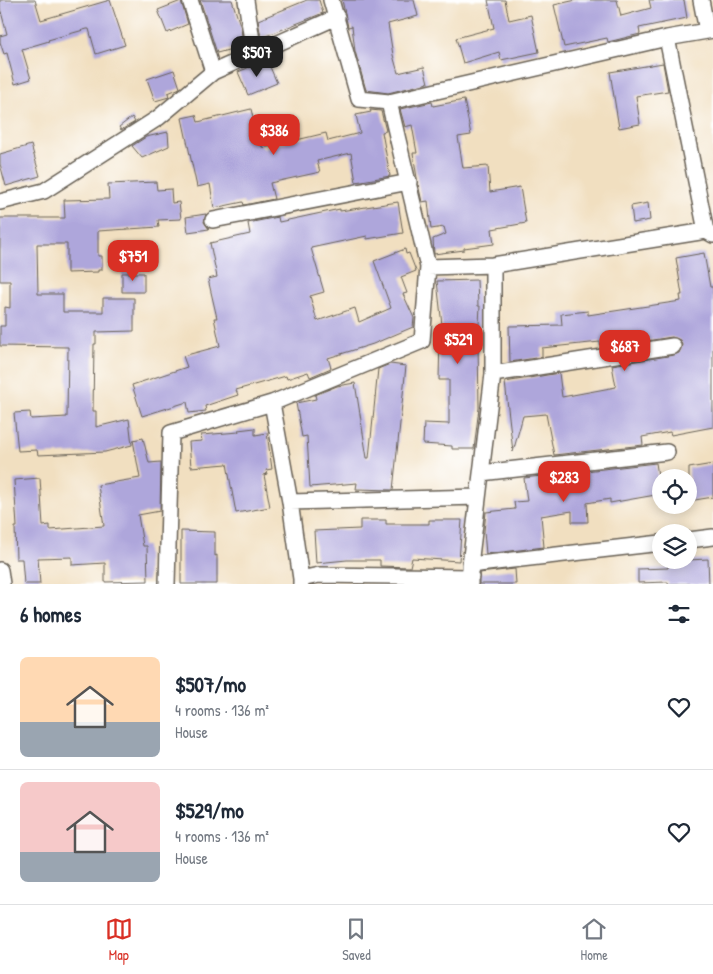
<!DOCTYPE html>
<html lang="en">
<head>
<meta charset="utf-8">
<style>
  :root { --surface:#fff; --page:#f6f6f7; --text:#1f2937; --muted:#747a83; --line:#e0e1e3; --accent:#d93025 }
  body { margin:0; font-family:"Patrick Hand",sans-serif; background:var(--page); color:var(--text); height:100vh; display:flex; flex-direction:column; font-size:19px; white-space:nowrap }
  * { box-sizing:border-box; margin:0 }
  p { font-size:16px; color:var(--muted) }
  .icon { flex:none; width:28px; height:28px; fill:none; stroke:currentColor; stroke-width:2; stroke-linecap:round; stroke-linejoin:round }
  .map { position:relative; height:584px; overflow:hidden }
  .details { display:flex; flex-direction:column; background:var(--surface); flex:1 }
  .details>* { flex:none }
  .fabs { position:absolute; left:652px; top:469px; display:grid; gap:10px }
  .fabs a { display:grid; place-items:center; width:45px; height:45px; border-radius:50%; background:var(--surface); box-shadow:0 2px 12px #0003; font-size:25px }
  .price { position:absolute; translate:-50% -42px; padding:0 11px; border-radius:10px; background:var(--accent); color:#fff; font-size:16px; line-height:32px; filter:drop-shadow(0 1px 2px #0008) }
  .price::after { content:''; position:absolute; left:50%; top:30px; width:15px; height:11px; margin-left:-8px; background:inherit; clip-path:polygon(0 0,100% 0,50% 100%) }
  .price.on { background:#222; color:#fff }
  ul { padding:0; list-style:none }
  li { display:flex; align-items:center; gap:15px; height:125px; padding:0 20px }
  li+li { border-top:1px solid var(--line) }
  li span { display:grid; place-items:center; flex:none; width:140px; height:100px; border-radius:8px; color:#555 }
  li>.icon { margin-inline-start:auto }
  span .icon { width:60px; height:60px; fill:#fffc; stroke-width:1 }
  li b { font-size:21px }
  h2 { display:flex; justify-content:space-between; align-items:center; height:60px; padding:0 20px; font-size:21px }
  .dock { display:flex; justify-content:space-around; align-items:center; height:70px; border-top:1px solid var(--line); background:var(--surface); font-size:14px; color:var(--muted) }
  .dock a { display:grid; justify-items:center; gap:2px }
  .dock .on { color:var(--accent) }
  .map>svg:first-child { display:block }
  .building { fill:#aea6db }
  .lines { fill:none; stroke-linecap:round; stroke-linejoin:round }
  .street-casing { stroke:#676055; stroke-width:18 }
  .street { stroke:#fff; stroke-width:15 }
</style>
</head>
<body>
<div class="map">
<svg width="713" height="584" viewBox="0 0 713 584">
  <rect width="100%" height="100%" fill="#fff"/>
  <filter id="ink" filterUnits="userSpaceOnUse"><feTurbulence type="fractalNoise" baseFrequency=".02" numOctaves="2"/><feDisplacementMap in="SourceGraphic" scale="10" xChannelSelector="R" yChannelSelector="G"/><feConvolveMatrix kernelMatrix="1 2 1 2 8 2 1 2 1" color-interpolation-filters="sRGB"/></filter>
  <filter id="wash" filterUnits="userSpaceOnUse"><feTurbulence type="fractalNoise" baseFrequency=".0096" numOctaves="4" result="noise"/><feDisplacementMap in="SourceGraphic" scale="20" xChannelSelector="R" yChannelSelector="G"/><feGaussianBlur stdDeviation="1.12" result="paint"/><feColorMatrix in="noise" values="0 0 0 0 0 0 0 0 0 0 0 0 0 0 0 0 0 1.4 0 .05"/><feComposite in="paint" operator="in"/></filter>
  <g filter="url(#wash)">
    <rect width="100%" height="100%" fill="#f1dfc0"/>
    <g id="blocks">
      <path class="building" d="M0 0H35L41 20 110 0 125 45 96 54 89 29H87L48 40 49 41 22 49 31 79 15 84 7 53 4 54 0 42V36L7 34 0 8Z
        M200 0H232L241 28 243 46 217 53Z
        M307 0H319L323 13 261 38 258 20Z
        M342 0H414L418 16 388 24 393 55 398 73 424 67 428 83 388 93 366 90 355 51 352 26 348 27Z
        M488 0H505L509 20 531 15 539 52 501 60 499 52 463 63 456 38 494 28Z
        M576 0H617L621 16 651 8 649 0H684L687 18 639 28 640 34 608 42 607 38 564 47 554 5Z
        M181 1 188 24 167 33 158 10Z
        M267 60 277 83 248 95 238 72Z
        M663 63 668 91 636 96 640 124 619 128 610 72Z
        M174 70 180 88 168 93 169 97 155 101 147 79Z
        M464 100 471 135 458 137 463 168 488 166 490 192 520 187 526 223 492 229 494 244 464 248V250L434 254 433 239 446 234 444 227 431 229 428 201 422 202 418 184 413 153H417L412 125 405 127 400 109 432 102 433 106Z
        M251 109 256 131 261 146H262L263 148 326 133 328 141 360 133 356 115 371 112 370 110 381 111 386 131 382 132 390 176 356 182 351 153 317 161 320 172 270 183 274 199 244 205 243 202 214 208 210 184 197 187 182 118 196 115 198 122Z
        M132 117 135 122 121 130 119 127Z
        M168 132 169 146 142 158 132 146 146 137Z
        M31 145 40 176 6 186 0 164V154Z
        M156 182 157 190 171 189 172 203 179 202 181 219 158 220 159 227 98 231V256H102V270H98V272L67 273V244H37L38 294H63V312H103V298H134V331L96 332V344H94L93 411H96V427L129 419 132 445 105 452 38 455 37 450 18 451 14 413 30 412 31 419 67 417 68 347 0 346V326H5V307L10 308V281H0V218H65L64 200 109 199 108 184Z
        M398 202 403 233 367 239V236L311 248 324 292 310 296 317 321 355 308 359 322 391 308 374 261 405 249 406 254 409 253 416 271 401 277 407 293 403 294 414 318 413 327 373 344 328 358 331 368 310 377 308 372 287 379 286 376 236 390 238 395 205 406 206 411 189 413 187 402 142 416 132 385 187 367 183 356 220 346 214 318H217L208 279 217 277 210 243 250 234 248 223 278 217 279 222 340 209V211Z
        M648 203 650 220 633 223 631 206Z
        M206 214 204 222 209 229 188 232 186 217Z
        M704 253 710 287H713V427L671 435 670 432 642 437 643 445 554 455 546 414 523 416 513 452 505 382 559 373 562 397 616 387 612 365 674 355 679 353 682 345 680 340 672 337 601 348 600 342 542 348V357L510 362 509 326 562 325 561 314 588 311V315L681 301 680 295H682L676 258Z
        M122 273H144V292H122Z
        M477 280 478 306H480L478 342 479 408 474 449H452V446L423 444 424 423 449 424V380H439L440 334H443L437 281Z
        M390 364 406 366 393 490 356 489 357 483 310 487 307 436 302 437 296 403 316 399 315 395 337 386 355 383 367 458H369L378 369Z
        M255 428V435L267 433 272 469 266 470 267 474 264 475 270 507 236 513 227 464 191 467 189 442 202 441 201 435 239 432 238 430Z
        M143 438 149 463 161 462 160 511 138 515 143 546H147L148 581 105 582V563L72 565V557L38 558 40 584H24L22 559H16L15 527H17L14 480 40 478 43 526 50 525V530L104 526 98 485 140 478 133 440Z
        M656 463 661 494 610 503V499L587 503 588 522H572V511L541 516 544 547 486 554 484 531 486 512 515 509 514 502 527 501 524 478Z
        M713 464V497L689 501V468Z
        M360 520H386V524H429V520H462L459 561 412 558 410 567 380 566V560H347L316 563 314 531 360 529Z
        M181 531 215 532V556L217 555V584H181Z
        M708 559 709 584H668V582L638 583V569L668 568 667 561Z
        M515 569 516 584H479V573Z"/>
    </g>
  </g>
  <g filter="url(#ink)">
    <use href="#blocks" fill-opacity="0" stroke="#676055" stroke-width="1"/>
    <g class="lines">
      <defs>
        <path id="street" d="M190 0 213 72
          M246 0 254 54
          M331 0 359 99 389 102 667 38 713 30
          M701 0 707 31
          M667 38 706 231
          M389 102 428 267
          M0 202 44 191 158 118 213 72 337 17
          M213 220 409 182
          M493 265 706 231 713 235
          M493 374 673 346
          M272 403 290 502 478 497
          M481 473 667 452
          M290 502 301 579
          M689 540 713 537
          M470 565 661 543
          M0 570 2 584
          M167 584 171 433 272 403 422 341 428 267 493 265V374L470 565V584
          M301 584V579L319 575 471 577"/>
      </defs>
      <use href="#street" class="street-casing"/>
      <use href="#street" class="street"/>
    </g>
  </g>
</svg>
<div class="fabs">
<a><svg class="icon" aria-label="locate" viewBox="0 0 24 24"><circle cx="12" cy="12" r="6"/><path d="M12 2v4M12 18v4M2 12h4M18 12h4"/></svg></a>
<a><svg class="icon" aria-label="layers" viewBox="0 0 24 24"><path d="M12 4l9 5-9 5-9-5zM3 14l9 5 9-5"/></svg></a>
</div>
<b class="price on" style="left:257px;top:78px">$507</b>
<b class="price" style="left:274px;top:156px">$386</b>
<b class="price" style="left:133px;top:282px">$751</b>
<b class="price" style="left:458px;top:365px">$529</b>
<b class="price" style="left:625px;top:372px">$687</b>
<b class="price" style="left:564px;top:503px">$283</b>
</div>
<section class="details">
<h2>6 homes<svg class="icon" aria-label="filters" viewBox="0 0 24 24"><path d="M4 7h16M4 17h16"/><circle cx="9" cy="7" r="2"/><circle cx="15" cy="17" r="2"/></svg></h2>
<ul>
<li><span style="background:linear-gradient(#ffd9b3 65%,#9aa5b1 0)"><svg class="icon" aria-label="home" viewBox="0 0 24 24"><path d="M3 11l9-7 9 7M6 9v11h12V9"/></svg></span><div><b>$507/mo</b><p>4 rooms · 136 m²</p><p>House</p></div><svg class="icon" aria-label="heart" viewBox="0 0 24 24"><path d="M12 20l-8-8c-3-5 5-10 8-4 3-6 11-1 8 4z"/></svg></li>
<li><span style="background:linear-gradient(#f6c9c9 70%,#9aa5b1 0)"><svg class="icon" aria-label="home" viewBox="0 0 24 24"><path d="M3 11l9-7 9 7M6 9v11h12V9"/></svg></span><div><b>$529/mo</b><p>4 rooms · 136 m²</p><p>House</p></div><svg class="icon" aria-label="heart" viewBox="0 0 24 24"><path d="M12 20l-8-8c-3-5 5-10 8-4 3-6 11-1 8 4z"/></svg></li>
</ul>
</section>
<nav class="dock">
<a class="on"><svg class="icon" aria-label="map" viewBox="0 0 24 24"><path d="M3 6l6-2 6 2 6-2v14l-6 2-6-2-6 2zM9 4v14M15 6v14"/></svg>Map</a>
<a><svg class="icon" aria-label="saved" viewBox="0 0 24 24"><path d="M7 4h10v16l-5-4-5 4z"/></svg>Saved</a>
<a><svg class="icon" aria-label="home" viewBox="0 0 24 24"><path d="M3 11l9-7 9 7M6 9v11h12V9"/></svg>Home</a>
</nav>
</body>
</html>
